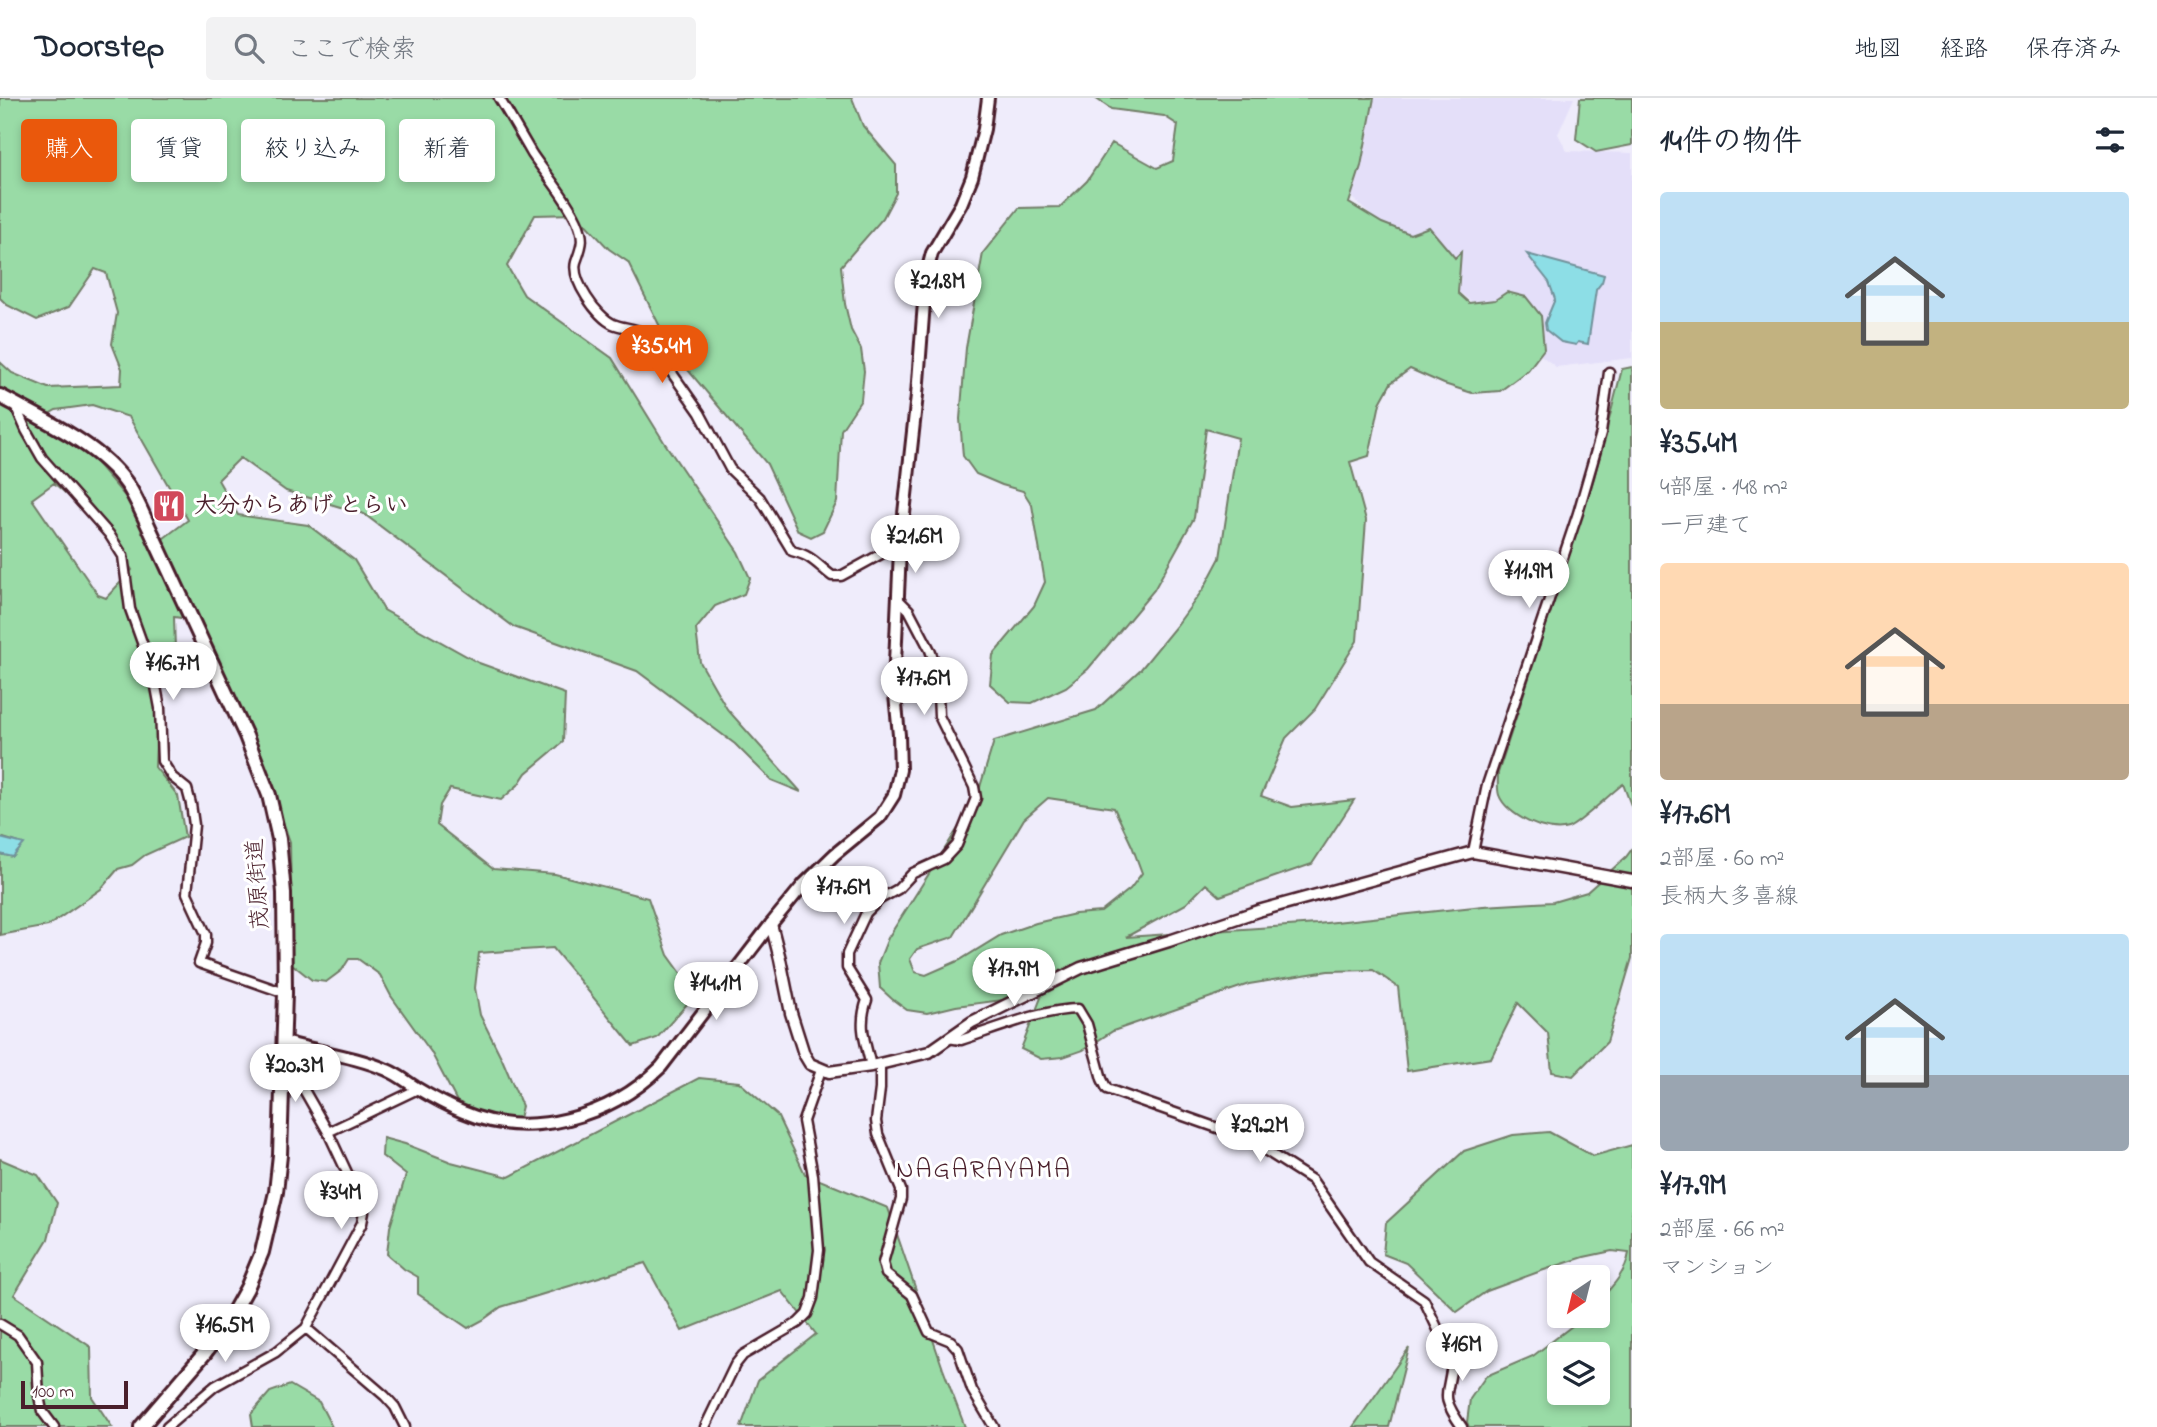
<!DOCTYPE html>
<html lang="ja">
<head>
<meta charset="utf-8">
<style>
  :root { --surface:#fff; --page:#f2f2f3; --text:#1f2937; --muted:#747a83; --line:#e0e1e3; --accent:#ea580c }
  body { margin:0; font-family:"Indie Flower","Klee One",sans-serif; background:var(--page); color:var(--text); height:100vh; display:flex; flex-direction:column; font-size:26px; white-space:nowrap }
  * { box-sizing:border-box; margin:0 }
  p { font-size:23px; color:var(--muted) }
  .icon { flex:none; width:38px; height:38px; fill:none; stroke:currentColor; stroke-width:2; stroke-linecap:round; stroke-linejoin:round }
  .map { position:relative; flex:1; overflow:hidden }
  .side { display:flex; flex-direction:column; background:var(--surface); width:525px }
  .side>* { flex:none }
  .banner { position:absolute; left:21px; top:21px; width:665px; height:63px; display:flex; gap:14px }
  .needle { width:46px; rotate:215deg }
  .tools { position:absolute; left:1547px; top:1167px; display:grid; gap:14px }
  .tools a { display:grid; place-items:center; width:63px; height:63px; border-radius:7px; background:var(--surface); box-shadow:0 4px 10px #0003; font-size:35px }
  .scale { position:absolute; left:21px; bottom:18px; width:107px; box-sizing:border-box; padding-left:7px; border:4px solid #4a1f2b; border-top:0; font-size:19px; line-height:24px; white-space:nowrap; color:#4a1f2b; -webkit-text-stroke:5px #fff; paint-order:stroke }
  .price { position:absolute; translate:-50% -60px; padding:0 16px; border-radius:24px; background:#fff; color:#222; font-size:23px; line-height:46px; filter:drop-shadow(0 2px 4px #0008) }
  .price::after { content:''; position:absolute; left:50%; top:42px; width:21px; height:16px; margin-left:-10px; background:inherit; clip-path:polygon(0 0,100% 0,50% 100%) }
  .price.active { background:var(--accent); color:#fff }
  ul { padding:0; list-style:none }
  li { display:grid; align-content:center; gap:14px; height:371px; padding:0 28px }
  li span { display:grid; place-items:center; height:217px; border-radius:7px; color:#555 }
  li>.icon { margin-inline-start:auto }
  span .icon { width:126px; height:126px; fill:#fffc; stroke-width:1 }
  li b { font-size:30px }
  h2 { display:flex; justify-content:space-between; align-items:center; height:84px; padding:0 28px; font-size:30px }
  .chip { padding:0 24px; border-radius:7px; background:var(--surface); box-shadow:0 4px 10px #0003; font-size:24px; line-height:63px }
  .chip.active { background:var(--accent); color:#fff }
  header { display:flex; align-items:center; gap:42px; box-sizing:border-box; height:98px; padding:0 35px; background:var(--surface); border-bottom:2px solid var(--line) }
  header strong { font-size:33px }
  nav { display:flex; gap:38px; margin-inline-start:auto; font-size:24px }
  .search { width:490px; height:63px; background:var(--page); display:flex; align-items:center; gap:18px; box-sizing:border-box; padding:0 24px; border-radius:7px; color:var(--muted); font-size:26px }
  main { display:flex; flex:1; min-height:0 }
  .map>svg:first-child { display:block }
  .built { fill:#e4dff9 }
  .green { fill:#99dba6; stroke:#727d68; stroke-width:2; fill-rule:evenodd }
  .water { fill:#8ddee6; stroke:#72929b; stroke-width:2 }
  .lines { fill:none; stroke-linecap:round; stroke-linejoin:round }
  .minor-casing { stroke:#4a1f2b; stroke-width:13 }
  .tertiary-casing { stroke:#4a1f2b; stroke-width:15 }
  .secondary-casing { stroke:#4a1f2b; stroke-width:16 }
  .primary-casing { stroke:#4a1f2b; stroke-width:18 }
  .minor { stroke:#fff; stroke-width:8 }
  .tertiary { stroke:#fff; stroke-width:10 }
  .secondary { stroke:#fff; stroke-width:10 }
  .primary { stroke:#fff; stroke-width:12 }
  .labels { text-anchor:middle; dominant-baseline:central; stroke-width:6; stroke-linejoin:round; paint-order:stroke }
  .poi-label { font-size:23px; font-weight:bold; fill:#4a1f2b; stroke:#fff; text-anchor:start }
  .street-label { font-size:23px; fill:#4a1f2b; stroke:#fff }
  .quarter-label { font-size:26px; letter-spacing:2px; fill:#4a1f2b; stroke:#fff }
</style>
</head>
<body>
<header>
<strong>Doorstep</strong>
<div class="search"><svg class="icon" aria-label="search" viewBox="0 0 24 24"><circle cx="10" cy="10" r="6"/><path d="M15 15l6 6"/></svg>ここで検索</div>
<nav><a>地図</a><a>経路</a><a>保存済み</a></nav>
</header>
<main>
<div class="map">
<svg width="1632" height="1329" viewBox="0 0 1632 1329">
  <rect width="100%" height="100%" fill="#efecfb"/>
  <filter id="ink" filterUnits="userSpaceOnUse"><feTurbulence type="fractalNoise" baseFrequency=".0143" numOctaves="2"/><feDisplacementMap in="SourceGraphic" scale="14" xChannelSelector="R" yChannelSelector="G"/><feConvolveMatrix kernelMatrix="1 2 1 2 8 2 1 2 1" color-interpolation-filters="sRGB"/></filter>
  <g filter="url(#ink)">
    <path class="built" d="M1353 0H1574L1558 36 1567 53 1632 55V260L1556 269 1423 166 1338 87Z"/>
    <path class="green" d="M0 0H852L863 28 896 67V95L883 120 841 168 845 206 851 232 861 251 864 273 861 302 841 332 837 404 823 433 811 439 798 433 767 366 672 253 628 164 609 151 576 116 535 117 507 168 524 197 612 260 664 344 738 454 750 480 744 496 715 508 696 531 700 564 727 611 801 694 771 682 735 646 637 573 514 529 364 416 286 393 240 360 218 382 238 417 308 427 354 462 384 512 479 565 565 596 563 644 526 675 518 687 501 702 450 691 440 707 437 727 493 771 555 776 648 800 668 857 696 896 657 940 633 948 553 850 479 855 475 890 480 917 502 961 522 1008 518 1024 463 1015 431 954 391 898 380 877 358 861H349L342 872 326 884 312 882 292 866 290 744 257 650 201 523 174 519 175 551 159 577 155 669 178 698 185 739 145 757 132 767 118 771 101 791 48 828 0 837V756L13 759 23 746 0 739V264L12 275 48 290 121 287 122 271 112 246 117 215 106 175 95 171 69 209 37 222 7 207 0 200ZM92 307 129 319 188 422 164 440 148 437 130 404 95 363 37 323 56 312ZM54 385 105 430 132 472 106 500 98 497 32 401Z
      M1095 0H1374L1361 68 1349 105 1382 125 1410 136 1429 129 1455 160 1461 154 1458 195 1469 205 1495 202 1507 194 1526 199 1541 218 1544 251 1528 272 1500 293 1472 295 1444 286 1410 271 1391 285 1380 305 1369 358 1350 364 1366 422 1357 543 1315 611 1286 640 1261 698 1292 709 1354 702 1312 766 1220 798 1206 786 1186 806 1126 839 1317 826 1483 808 1553 804 1587 794 1626 759 1632 751V860L1607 944 1573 978 1552 974 1548 935 1518 905 1491 960 1407 973 1398 889 1373 872 1328 873 1249 886 1113 933 1083 952 1063 959 1041 961 1021 951 1042 897 956 908 927 915 907 912 892 901 880 890 878 865 888 840 976 702 994 643 1096 612 1141 571 1177 527 1204 490 1220 460 1238 340 1206 331 1194 420 1154 492 1088 571 1066 589 1032 605 1010 604 990 586 993 557 1034 508 1045 484 1032 407 1023 393 1002 387 976 376 963 358 960 321 966 250 983 155 1019 110 1060 109 1087 83 1112 45 1157 70 1173 63 1178 27 1164 18 1111 11ZM1048 700 1114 710 1132 748 1142 775 1130 791 1101 814 1075 816 1036 825 1001 837 960 862 926 877 915 874 910 861 917 851 953 839 1024 721Z
      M1580 0H1632V47L1596 54 1576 41Z
      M1632 269V710L1623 686C1612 694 1578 727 1568 730 1547 737 1506 717 1499 697 1497 691 1498 681 1498 675L1594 380 1622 271Z
      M699 980 739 984 777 1017 805 1076 888 1110 943 1271 965 1329H741L758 1282 816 1236 782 1193 682 1233 645 1165 501 1209 483 1222 468 1230 418 1196V1179L404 1171 387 1156 390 1129 406 1077 382 1058 383 1040 405 1046 451 1064 509 1079Z
      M1549 1034 1593 1058 1632 1047V1329H1469L1467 1324 1470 1301 1486 1278 1533 1258 1585 1218H1598V1204C1611 1190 1626 1175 1629 1155L1612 1153 1584 1159 1541 1173 1487 1193 1457 1214 1406 1165 1383 1156 1386 1125 1464 1053 1513 1037ZM1559 1256H1598V1295H1559Z
      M0 1061 38 1077 57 1105 48 1141 14 1197 91 1249 92 1299 112 1329H0Z
      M1409 1250 1389 1329H1353Z
      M290 1287 319 1304 332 1329H253L251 1316 270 1294Z"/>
    <path class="water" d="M1527 156 1604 177 1602 184 1596 192 1588 246 1578 244 1576 247 1561 244 1546 232 1545 225 1555 201 1549 184Z
      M0 740 24 746 13 759 0 756Z"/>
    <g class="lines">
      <defs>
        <path id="minor" d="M499 0C510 18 521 37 532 56 547 78 565 98 577 123 585 142 582 147 576 164 571 182 597 219 613 226 623 230 634 230 644 235L700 315 730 371 760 400 792 453C813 458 816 466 832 478H841L883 455 900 452
          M15 307 26 332 42 360 109 436 123 458 130 511 154 578 160 610 162 663 172 679 187 691 191 706 194 727 187 795 206 836V845L199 865 285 895
          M1473 754 1487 687 1578 415 1601 335 1609 274
          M948 940 961 942C995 931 1044 911 1078 911L1087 926 1102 981 1107 991 1246 1040 1312 1082 1369 1164 1424 1202 1452 1261C1451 1298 1436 1292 1462 1329
          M880 966V991L876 1023 878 1036 901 1092V1101L883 1165 886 1176 912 1197 929 1234 951 1243 958 1251 972 1292 994 1329
          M871 968C865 943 858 927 867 902L847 870V856L866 815 880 801 898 791 913 775 944 761 957 747 976 700 974 689 939 618 937 572 930 552 909 512 898 501
          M328 1034 418 991
          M0 1226 18 1237 37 1264 39 1298 42 1313 54 1329
          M306 1230 385 1298 395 1309 405 1329
          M167 1329 215 1288 276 1254 306 1230 362 1125 364 1114 357 1096 328 1034 304 992 283 963
          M705 1329 735 1267 743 1257 798 1225 807 1216 813 1200 819 1152 813 1077 803 1023 821 972"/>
        <path id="tertiary" d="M771 826 780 861 791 915 804 956 810 966 829 974 871 968 929 954 972 924 1081 870 1169 843 1258 813 1473 754 1632 783"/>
        <path id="secondary" d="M284 944C318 954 355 958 387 972 397 976 406 983 415 989 430 998 446 1007 463 1014 530 1043 610 1019 661 969L771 826 804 786 835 756 880 719 894 697 900 672 899 637 894 587 900 452 917 297 926 178 932 155 961 106 972 79 984 31 988 0"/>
        <path id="primary" d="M0 298C42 321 99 346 127 386 132 393 136 402 140 410L246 638 269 697 279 741 284 795 285 895 280 1057 276 1094 262 1154 247 1190 228 1224 204 1256 141 1329"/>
      </defs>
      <use href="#minor" class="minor-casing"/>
      <use href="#tertiary" class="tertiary-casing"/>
      <use href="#secondary" class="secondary-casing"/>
      <use href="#primary" class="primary-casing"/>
      <use href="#minor" class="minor"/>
      <use href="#tertiary" class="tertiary"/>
      <use href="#secondary" class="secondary"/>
      <use href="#primary" class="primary"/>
    </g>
  </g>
  <defs>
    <symbol id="restaurant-square" viewBox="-11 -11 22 22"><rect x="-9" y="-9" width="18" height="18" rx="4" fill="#d1495b" stroke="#fff"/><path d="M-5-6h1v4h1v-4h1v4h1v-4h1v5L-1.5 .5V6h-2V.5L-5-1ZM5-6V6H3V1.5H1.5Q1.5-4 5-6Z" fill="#fff"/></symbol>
  </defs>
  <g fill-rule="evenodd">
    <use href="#restaurant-square" x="150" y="389" width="38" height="38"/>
  </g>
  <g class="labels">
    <g class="poi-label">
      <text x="194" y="408">大分からあげ とらい</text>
    </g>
    <g class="street-label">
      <text transform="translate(259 786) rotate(-94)">茂原街道</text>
    </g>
    <g class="quarter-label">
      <text x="984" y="1073">NAGARAYAMA</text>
    </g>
  </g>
</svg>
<div class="tools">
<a><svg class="needle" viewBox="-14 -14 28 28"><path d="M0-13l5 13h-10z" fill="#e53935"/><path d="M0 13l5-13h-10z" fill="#747a83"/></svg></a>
<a><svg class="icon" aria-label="layers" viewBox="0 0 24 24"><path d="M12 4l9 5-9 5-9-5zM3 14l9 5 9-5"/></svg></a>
</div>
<div class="scale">100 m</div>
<b class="price" style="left:938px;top:222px">¥21.8M</b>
<b class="price active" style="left:662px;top:287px">¥35.4M</b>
<b class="price" style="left:915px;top:477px">¥21.6M</b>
<b class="price" style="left:1529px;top:512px">¥11.9M</b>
<b class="price" style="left:173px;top:604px">¥16.7M</b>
<b class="price" style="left:924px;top:619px">¥17.6M</b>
<b class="price" style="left:844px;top:828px">¥17.6M</b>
<b class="price" style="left:1014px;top:910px">¥17.9M</b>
<b class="price" style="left:716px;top:924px">¥14.1M</b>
<b class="price" style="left:295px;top:1006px">¥20.3M</b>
<b class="price" style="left:1260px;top:1066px">¥29.2M</b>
<b class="price" style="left:341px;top:1133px">¥34M</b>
<b class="price" style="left:225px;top:1266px">¥16.5M</b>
<b class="price" style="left:1462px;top:1285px">¥16M</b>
<div class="banner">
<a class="chip active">購入</a>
<a class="chip">賃貸</a>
<a class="chip">絞り込み</a>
<a class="chip">新着</a>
</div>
</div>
<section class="side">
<h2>14件の物件<svg class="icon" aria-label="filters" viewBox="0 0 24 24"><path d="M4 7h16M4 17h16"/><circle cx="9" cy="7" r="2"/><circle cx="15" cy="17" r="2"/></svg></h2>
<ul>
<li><span style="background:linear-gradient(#bfe0f5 60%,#c2b280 0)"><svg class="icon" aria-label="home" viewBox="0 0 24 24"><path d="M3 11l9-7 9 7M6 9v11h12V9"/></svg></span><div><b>¥35.4M</b><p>4部屋 · 148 m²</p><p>一戸建て</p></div></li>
<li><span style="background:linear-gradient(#ffd9b3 65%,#b9a48a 0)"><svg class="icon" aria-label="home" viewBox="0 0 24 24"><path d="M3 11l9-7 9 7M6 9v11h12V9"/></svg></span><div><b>¥17.6M</b><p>2部屋 · 60 m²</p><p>長柄大多喜線</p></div></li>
<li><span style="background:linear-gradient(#bfe0f5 65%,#9aa5b1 0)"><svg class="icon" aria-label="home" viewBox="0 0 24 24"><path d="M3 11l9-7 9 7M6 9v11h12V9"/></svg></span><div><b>¥17.9M</b><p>2部屋 · 66 m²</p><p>マンション</p></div></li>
</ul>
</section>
</main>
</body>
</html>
